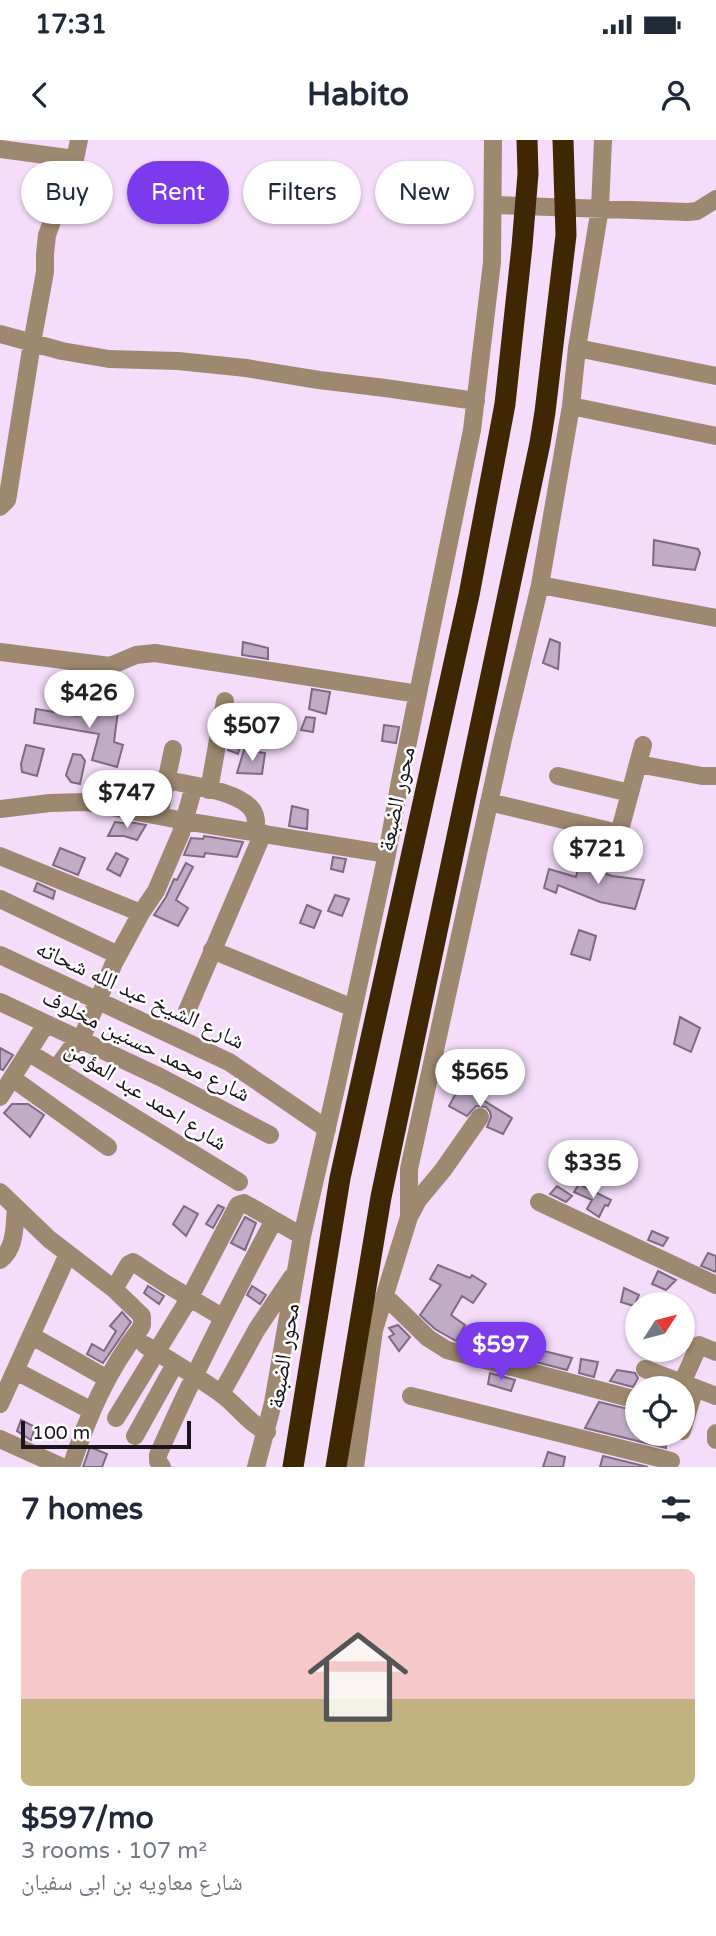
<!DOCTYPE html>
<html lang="en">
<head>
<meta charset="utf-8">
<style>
  :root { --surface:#fff; --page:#f6f6f7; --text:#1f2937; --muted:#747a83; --line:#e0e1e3; --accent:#7c3aed }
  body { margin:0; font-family:"Varela Round","Noto Naskh Arabic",sans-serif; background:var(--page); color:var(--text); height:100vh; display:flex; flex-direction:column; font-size:26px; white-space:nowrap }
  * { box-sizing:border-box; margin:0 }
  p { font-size:23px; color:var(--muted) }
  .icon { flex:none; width:38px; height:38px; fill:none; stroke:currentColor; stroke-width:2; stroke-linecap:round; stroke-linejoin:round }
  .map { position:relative; height:1327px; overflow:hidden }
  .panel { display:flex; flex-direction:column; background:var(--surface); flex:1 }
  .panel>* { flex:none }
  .banner { position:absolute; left:21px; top:21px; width:676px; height:63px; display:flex; gap:14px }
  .needle { width:46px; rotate:54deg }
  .controls { position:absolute; left:625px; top:1152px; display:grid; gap:14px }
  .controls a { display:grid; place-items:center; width:70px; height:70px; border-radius:50%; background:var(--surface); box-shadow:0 2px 5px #0004; font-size:35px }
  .scale { position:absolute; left:21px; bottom:18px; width:170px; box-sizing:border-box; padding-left:7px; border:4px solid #1b131d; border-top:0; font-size:19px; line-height:24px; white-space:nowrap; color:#1b131d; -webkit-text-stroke:5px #fff; paint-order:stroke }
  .price { position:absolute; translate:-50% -60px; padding:0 16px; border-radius:24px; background:#fff; color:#222; font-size:23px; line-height:46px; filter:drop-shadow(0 2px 4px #0008) }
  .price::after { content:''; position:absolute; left:50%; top:42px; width:21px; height:16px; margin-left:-10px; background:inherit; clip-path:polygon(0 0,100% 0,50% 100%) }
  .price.on { background:var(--accent); color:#fff }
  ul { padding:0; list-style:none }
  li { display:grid; align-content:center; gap:14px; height:371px; padding:0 21px }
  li+li { border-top:2px solid var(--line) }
  li span { display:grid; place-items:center; height:217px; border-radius:10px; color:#555 }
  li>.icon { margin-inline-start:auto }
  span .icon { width:126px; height:126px; fill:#fffc; stroke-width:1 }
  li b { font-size:30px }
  h2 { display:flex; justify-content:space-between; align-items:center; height:84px; padding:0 21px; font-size:30px }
  .pill { padding:0 24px; border-radius:32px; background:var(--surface); box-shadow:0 2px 5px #0004; font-size:24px; line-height:63px }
  .pill.on { background:var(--accent); color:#fff }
  .status { display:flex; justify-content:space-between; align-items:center; height:49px; padding:0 35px; background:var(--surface); direction:ltr }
  .status svg { height:19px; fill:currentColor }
  header { display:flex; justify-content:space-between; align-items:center; height:91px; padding:0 21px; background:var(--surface); font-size:32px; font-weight:800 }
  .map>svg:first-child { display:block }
  .building { fill:#c2abc7; stroke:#7f6a84; stroke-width:2 }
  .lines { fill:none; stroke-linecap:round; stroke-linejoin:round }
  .minor { stroke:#9e886f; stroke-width:18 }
  .highway-bridge { stroke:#3f2704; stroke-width:21 }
  .labels { text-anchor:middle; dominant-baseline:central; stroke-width:5; stroke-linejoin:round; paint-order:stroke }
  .street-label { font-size:23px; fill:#1b131d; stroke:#fff }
</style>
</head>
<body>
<div class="status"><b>17:31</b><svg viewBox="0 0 49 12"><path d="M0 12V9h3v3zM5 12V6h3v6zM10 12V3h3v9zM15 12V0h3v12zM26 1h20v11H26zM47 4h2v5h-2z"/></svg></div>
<header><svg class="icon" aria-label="back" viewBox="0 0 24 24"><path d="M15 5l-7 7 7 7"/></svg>Habito<svg class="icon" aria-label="person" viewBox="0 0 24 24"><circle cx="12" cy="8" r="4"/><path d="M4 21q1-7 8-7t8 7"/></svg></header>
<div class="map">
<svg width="716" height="1327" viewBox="0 0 716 1327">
  <rect width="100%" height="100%" fill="#f4dcfa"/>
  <path class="building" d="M654 400 698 409 700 413 695 430 653 425Z
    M550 499 560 503 558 529 543 523Z
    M243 502 268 508V519L242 515Z
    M312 549 330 552 326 574 309 569Z
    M84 567 118 571 114 602 123 605 117 627 92 620 99 594 34 583 36 569 77 576Z
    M306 577 315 578 313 592 301 590Z
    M384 585 399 587 396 603 382 601Z
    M231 592 243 596 238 614 228 610Z
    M26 605 44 609 37 636 22 632 21 624Z
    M244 610 265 613 262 634 237 633Z
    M73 614 81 615 85 621 80 644 71 642 66 635Z
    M292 666 308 670 307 689 289 686Z
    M115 682 129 684 130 682 146 685 137 700 124 696H108Z
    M204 696 243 702 237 717 205 713 204 717 184 715 191 698 203 699Z
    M60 708 85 718 78 735 53 725Z
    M116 713 128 719 120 736 107 729Z
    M333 717 346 719 343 732 331 729Z
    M186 723 193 727 176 760 188 768 178 786 154 775 166 757 174 739 177 740Z
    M579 724 612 736 644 740 635 769 600 762 558 745 556 753 544 748 549 729 576 737Z
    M37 743 55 751 53 759 34 751Z
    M335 755 349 759 342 776 328 771Z
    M307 765 321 771 314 788 300 783Z
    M579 790 596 796 590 820 571 814Z
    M680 877 700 888 691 912 674 904Z
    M0 908 13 915 3 930 0 929Z
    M460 946 512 978 503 994 487 987 491 977 490 972 486 967 476 966 467 976 449 966Z
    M12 964H28L44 975 30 997 4 973Z
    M579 1044 611 1060 608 1066 605 1065 599 1077 587 1069 592 1060 574 1052Z
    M557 1046 572 1056 566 1062 550 1054Z
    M218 1065 224 1068 213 1088 206 1084Z
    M184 1066 198 1074 186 1096 173 1084Z
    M245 1077 256 1083 245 1110 231 1103Z
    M652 1091 668 1098 663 1106 648 1100Z
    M708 1113 716 1116V1132L701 1126Z
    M438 1125 470 1138 472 1135 486 1144 473 1163 462 1156 451 1175 465 1185 456 1201 435 1189 420 1175 441 1145 430 1139Z
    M658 1131 676 1140 666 1150 652 1144Z
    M148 1146 164 1156 159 1164 144 1153Z
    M252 1146 266 1155 260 1164 247 1155Z
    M624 1148 639 1155 634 1166 621 1162Z
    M122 1172 131 1182 103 1223 87 1214 92 1204 104 1211 116 1191 110 1186Z
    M398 1185 410 1197 399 1211 389 1197 394 1194 389 1188Z
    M540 1210 572 1218 567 1230 536 1222Z
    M581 1219 598 1222 594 1237 579 1233Z
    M617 1230 635 1233 638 1238 633 1247 610 1241Z
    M490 1233 515 1240 511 1251 488 1244Z
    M599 1262 637 1271V1293H662L660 1302 666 1304V1308L585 1288Z
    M21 1280 35 1287 31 1300 17 1291Z
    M90 1307 107 1314 102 1327H83Z
    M548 1312 565 1317 563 1327H543Z
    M603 1316 648 1327H600Z"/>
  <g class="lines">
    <path class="minor" d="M0 9 75 19
      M494 65 688 72 697 71 716 59
      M0 194 62 211 109 219 178 221 246 228 319 240 385 248 476 261
      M577 208 716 236
      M571 266 716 296
      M0 367 7 360 8 355 32 203 45 132V114L47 95 75 19 79 0
      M540 445 716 478
      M0 512 110 526 136 515 155 513 418 554
      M638 624 702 636H716
      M558 636 630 653
      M167 640C189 645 241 651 253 671 257 678 256 684 256 692
      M209 650 225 561
      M489 662 618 693 620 690 643 605
      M0 669 50 663 85 662 185 681 387 714
      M159 676 173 609
      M0 716 141 773
      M0 759 118 815
      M212 810 353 868
      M0 815 229 922 327 989
      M0 862 160 937 270 995
      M187 871 263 693
      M28 912 239 1042
      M56 929 72 907 83 895 114 823 141 773 156 751 181 693 194 646
      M12 938 108 1007
      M0 957 46 884
      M0 1052 49 1099 114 1149 142 1176V1185L140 1189C107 1231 88 1276 71 1327
      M539 1062 716 1145
      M409 1077V1029L503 599 540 445 571 266 577 208 600 68 603 0
      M0 1120C16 1108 14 1087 16 1068
      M114 1149 129 1124 133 1122 163 1142 222 1177
      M385 1156 428 1198 447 1210 637 1260
      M32 1196 106 1238
      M145 1205C170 1220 196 1236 220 1253 237 1265 248 1283 267 1292
      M645 1229 716 1256
      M16 1231 92 1271
      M682 1243 699 1205 716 1212
      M221 1254 257 1189 292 1137
      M411 1256 671 1321
      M0 1264 68 1114
      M116 1278 190 1157 238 1065 244 1063 274 1080
      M682 1291 695 1248
      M135 1296 175 1224
      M0 1299 62 1327
      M716 1300V1293
      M162 1327 158 1321V1315C193 1235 233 1157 274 1080L302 1096
      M256 1327 273 1263 302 1096 336 948 387 714 400 641 472 290 492 122 493 0
      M355 1327 374 1190 409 1077 418 1060 443 1030 480 977"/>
    <path class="highway-bridge" d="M293 1327 340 1038 469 455 505 264 522 106 528 34 527 0
      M336 1327 381 1057 540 303 545 272 566 95 563 0"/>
  </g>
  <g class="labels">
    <g class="street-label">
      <text transform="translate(397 659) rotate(-78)">محور الضبعة</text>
      <text transform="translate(140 855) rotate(25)">شارع الشيخ عبد الله شحاته</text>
      <text transform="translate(146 906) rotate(26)">شارع محمد حسنين مخلوف</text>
      <text transform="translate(146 956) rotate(32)">شارع احمد عبد المؤمن</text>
      <text transform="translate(284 1216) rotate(-81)">محور الضبعة</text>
    </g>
  </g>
</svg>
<div class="controls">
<a><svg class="needle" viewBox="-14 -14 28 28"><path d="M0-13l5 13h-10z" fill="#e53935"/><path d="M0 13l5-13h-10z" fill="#747a83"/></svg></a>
<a><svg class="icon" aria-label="locate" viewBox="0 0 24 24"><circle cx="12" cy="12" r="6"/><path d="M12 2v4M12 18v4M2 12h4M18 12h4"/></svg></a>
</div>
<div class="scale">100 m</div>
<b class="price" style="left:89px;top:590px">$426</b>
<b class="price" style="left:252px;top:623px">$507</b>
<b class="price" style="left:127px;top:690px">$747</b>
<b class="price" style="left:598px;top:746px">$721</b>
<b class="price" style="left:480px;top:969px">$565</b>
<b class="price" style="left:593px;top:1060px">$335</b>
<b class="price on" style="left:501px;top:1242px">$597</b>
<div class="banner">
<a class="pill">Buy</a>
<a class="pill on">Rent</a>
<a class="pill">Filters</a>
<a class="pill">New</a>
</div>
</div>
<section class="panel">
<h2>7 homes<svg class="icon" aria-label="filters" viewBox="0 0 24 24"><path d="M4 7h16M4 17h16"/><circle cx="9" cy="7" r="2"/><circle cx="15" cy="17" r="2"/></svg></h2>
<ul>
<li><span style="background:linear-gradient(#f6c9c9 60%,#c2b280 0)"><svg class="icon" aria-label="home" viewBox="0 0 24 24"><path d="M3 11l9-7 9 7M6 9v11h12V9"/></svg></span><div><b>$597/mo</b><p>3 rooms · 107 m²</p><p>شارع معاويه بن ابى سفيان</p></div></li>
</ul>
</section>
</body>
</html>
